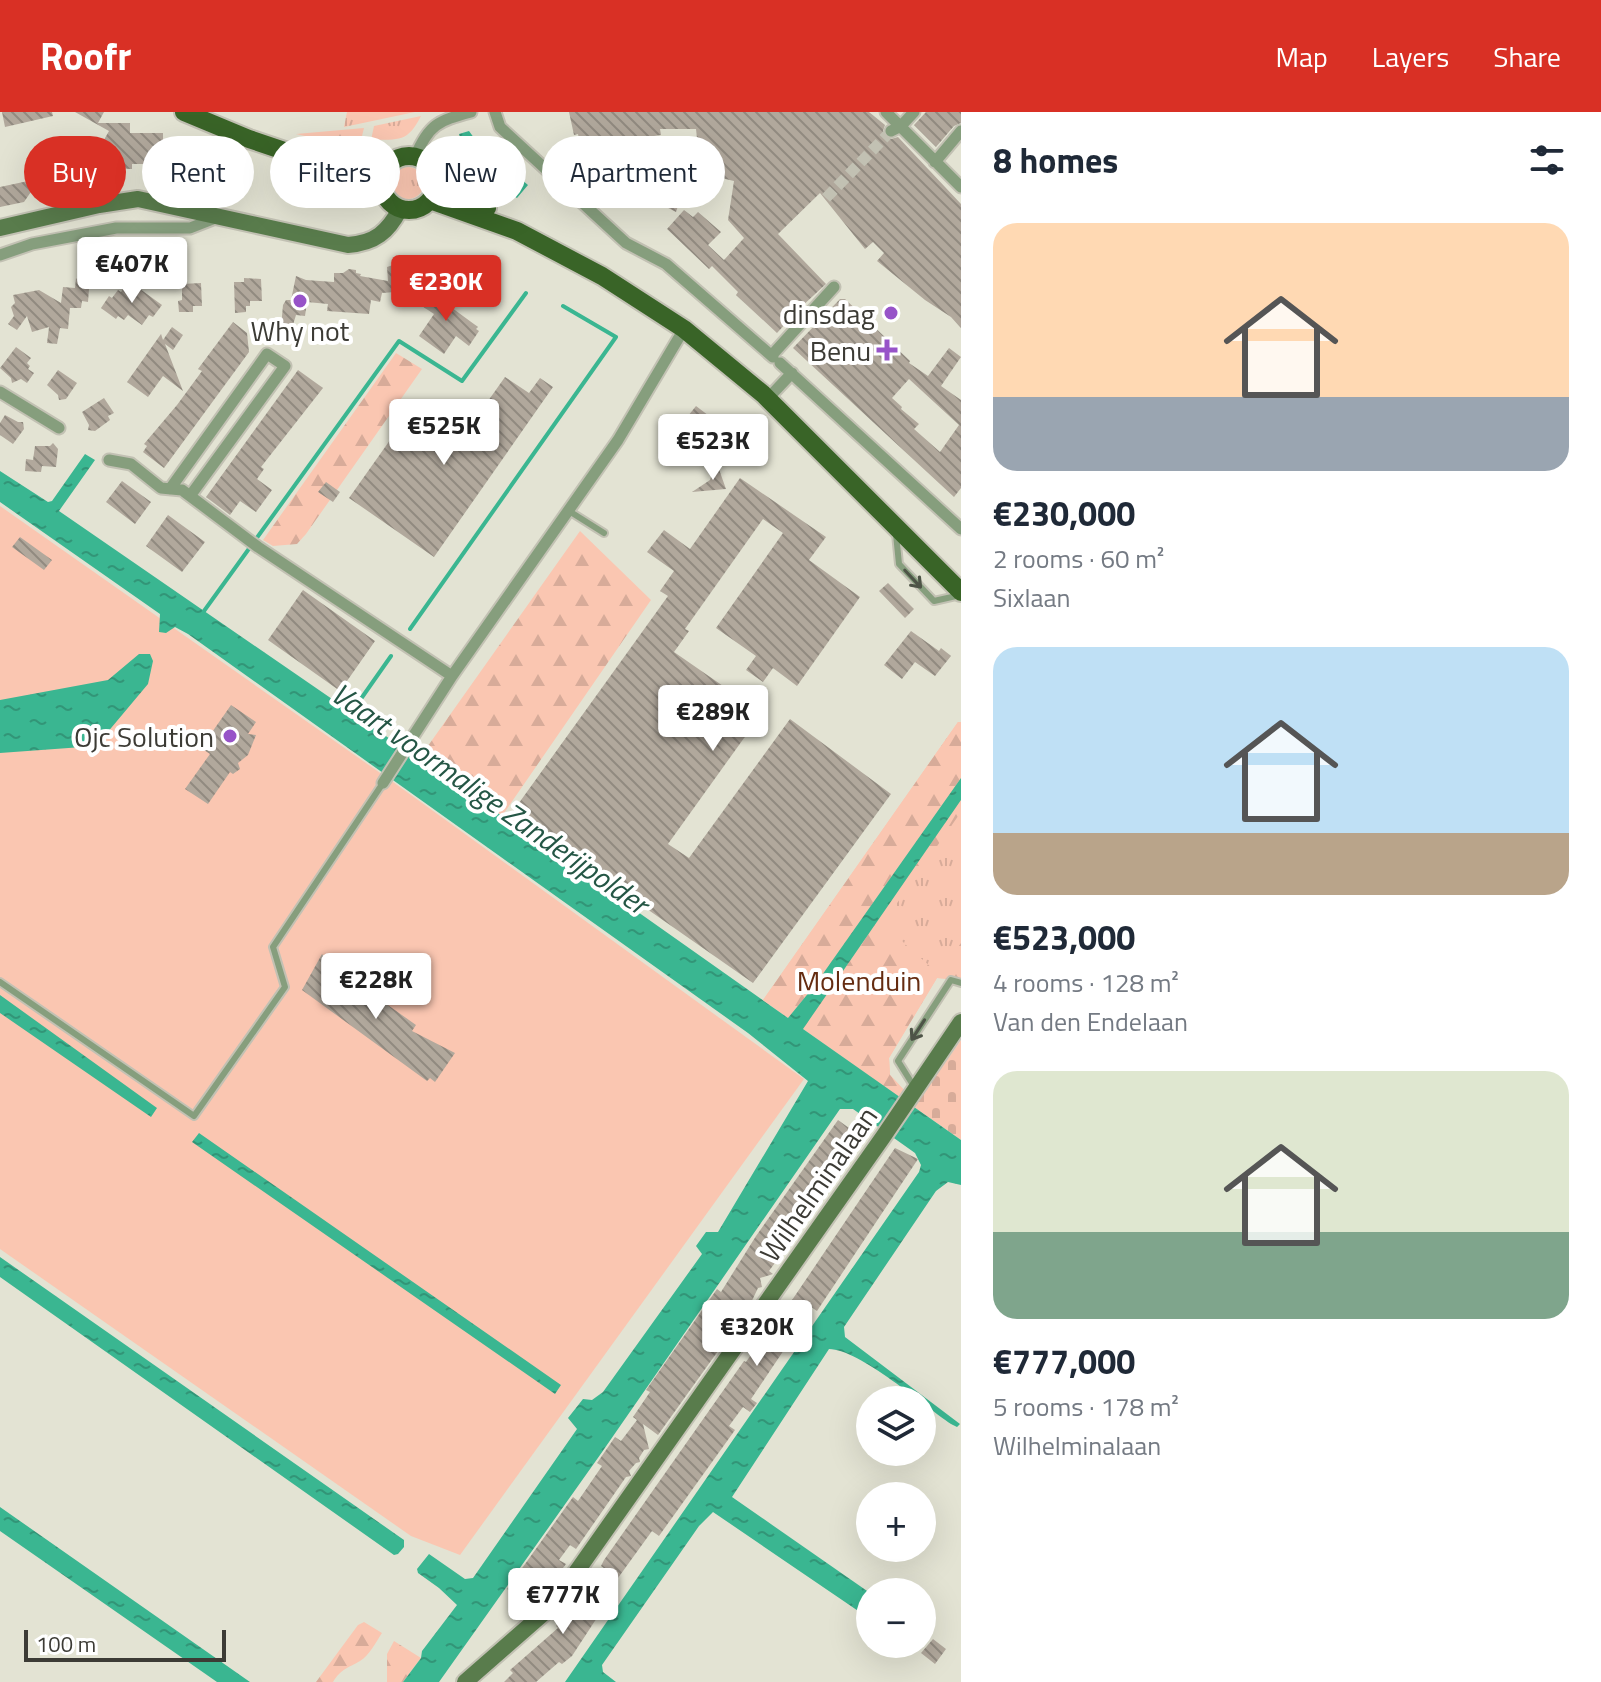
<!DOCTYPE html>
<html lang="en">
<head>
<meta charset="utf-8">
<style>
  :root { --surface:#fff; --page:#f2f2f3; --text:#1f2937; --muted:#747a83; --accent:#d93025 }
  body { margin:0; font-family:"Titillium Web",sans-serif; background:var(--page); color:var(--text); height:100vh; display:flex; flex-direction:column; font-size:30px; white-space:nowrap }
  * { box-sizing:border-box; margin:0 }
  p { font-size:26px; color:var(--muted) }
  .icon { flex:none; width:44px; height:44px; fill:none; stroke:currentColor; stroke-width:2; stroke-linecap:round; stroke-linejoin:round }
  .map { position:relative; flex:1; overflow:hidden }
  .panel { display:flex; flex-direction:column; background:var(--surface); width:640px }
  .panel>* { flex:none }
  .hud { position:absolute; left:24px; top:24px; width:760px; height:72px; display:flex; gap:16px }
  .controls { position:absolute; left:856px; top:1274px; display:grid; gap:16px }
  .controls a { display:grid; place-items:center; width:80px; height:80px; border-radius:50%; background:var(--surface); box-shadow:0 8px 32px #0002; font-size:40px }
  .scale { position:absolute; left:24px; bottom:20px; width:202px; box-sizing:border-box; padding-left:8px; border:4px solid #3c3b35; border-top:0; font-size:22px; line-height:28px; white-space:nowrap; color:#3c3b35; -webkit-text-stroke:6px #fff; paint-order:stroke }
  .price { position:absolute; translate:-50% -68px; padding:0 18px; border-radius:8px; background:#fff; color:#222; font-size:26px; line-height:52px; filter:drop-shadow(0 2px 4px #0008) }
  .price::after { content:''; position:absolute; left:50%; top:48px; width:24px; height:18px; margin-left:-12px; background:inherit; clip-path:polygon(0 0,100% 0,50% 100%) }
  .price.selected { background:var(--accent); color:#fff }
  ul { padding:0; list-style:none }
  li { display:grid; align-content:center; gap:16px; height:424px; padding:0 32px }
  li span { display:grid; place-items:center; height:248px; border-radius:24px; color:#555 }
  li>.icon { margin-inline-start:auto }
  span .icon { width:144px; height:144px; fill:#fffc; stroke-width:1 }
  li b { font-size:34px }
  h2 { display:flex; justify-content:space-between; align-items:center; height:96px; padding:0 32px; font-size:34px }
  .chip { padding:0 28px; border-radius:36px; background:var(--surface); box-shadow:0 8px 32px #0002; font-size:28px; line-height:72px }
  .chip.selected { background:var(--accent); color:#fff }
  header { display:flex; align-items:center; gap:48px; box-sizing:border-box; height:112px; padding:0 40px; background:var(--accent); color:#fff }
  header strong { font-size:38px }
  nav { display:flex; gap:44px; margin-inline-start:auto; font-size:28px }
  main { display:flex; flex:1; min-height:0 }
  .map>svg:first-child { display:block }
  .grass { fill:url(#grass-tufts) }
  .forest { fill:url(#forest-firs) }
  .cemetery { fill:url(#cemetery-stones) }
  .garden { fill:#fac6b1 }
  .water { fill:url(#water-ripples) }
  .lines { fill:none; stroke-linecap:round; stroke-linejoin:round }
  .stream { stroke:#3ab691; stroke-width:4 }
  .building { fill:url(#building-back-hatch); fill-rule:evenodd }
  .street-tunnel { stroke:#c2c1b3; stroke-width:11; stroke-dasharray:11 5.5; stroke-linecap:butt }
  .lane-casing { stroke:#c2c1b3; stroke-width:10 }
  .street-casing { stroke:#c2c1b3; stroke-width:15 }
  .secondary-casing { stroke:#c2c1b3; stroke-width:20 }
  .primary-casing { stroke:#c2c1b3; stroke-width:22 }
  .lane { stroke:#869e7d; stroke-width:6 }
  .street { stroke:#869e7d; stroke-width:11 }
  .secondary { stroke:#597c4c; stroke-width:16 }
  .primary { stroke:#396427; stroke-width:18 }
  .oneway { stroke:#4e5447 }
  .poi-dot { fill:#9753c8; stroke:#fff; stroke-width:3 }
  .labels { text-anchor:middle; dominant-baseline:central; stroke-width:8; stroke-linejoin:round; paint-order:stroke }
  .poi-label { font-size:28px; fill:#3c3b35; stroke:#fff; text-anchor:end }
  .park-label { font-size:28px; fill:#652c11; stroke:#fff }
  .street-label { font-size:28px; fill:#3c3b35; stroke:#fff }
  .water-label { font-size:30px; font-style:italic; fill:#245645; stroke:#fff }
</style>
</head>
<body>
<header>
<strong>Roofr</strong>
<nav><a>Map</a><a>Layers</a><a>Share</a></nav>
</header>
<main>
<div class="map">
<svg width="961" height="1570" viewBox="0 0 961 1570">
  <defs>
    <pattern id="grass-tufts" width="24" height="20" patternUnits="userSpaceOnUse" patternTransform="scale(2)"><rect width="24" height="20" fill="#fac6b1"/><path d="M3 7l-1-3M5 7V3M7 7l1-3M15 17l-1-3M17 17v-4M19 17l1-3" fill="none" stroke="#d7ab99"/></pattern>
    <pattern id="forest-firs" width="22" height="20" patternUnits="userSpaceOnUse" patternTransform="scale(2)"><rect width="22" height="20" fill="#fac6b1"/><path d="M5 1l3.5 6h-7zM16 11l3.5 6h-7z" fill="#d7ab99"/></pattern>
    <pattern id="cemetery-stones" width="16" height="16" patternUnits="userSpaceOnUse" patternTransform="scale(2)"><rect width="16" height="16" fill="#fac6b1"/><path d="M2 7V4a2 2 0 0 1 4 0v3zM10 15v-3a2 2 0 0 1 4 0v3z" fill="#d7ab99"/></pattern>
    <pattern id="water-ripples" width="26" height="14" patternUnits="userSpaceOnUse" patternTransform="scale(2)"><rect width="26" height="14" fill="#3ab691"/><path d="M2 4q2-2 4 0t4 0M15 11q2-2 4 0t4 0" fill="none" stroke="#329577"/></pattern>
    <pattern id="building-back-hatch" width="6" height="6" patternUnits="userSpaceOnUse" patternTransform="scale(2)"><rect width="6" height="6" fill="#b1a89c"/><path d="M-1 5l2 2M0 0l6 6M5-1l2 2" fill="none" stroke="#918a80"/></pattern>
  </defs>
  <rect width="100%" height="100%" fill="#e3e3d3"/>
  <path class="grass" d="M347 0H415L344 15Z
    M421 4C407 31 400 27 371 28L374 14Z
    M392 71a16 16 0 1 1 32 0a16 16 0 1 1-32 0Z
    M958 610H961V868L937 866 889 946 890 963 904 978 899 985 763 888Z"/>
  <path class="forest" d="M364 16 360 32 327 29 296 22Z
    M396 241 422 257 306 422 297 432 273 434 263 428Z
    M580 419 651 488 502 704 418 648Z
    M958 610H961V666L815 873 788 906 763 888Z
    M961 688V700L881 814C895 820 900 827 911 838 922 848 930 851 937 865L961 831V868L937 866 889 946 890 963 904 978 899 985 803 917Z
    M364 1510 382 1521C376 1530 369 1544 360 1549 348 1556 341 1557 333 1570H316L358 1513Z
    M394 1529 421 1546 403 1570H387V1542Z"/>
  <path class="cemetery" d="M961 928V1028L914 995Z"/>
  <path class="garden" d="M0 394 393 670 804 967 460 1443 411 1424 0 1137Z"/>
  <path class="water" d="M469 19 477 30 528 73 517 86 472 64 459 22Z
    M85 342 95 348 59 399 502 704 788 906 815 873 961 666V688L803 917 961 1028V1073L948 1070 936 1079 844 1215 845 1225 960 1312 957 1315 951 1312C926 1295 859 1237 829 1237L732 1385 870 1481V1507L713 1400 699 1414 602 1553 603 1560 616 1570H565L919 1060 921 1053 915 1041 853 997H840L600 1343 444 1563 439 1570H403L421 1546 422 1539 457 1493 439 1476 418 1461 417 1457 429 1442 465 1467 473 1466 577 1317 568 1306 583 1287 592 1288 603 1280 702 1142 696 1134 706 1120H718L808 969 748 921 188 522 175 515 166 521 159 520 160 502 0 390V359L48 390 52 389Z
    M139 542H150L153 549 148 572 96 634 0 641V588L108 568Z
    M0 883 157 996 151 1005 0 901Z
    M199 1021 561 1273 555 1282 192 1030Z
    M0 1145 404 1428V1435L398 1442 394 1443 0 1165Z
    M0 1395 250 1570H217L0 1419Z"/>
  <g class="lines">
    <path class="stream" d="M204 499 399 229 462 269 526 181
      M410 517 616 225 563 194
      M351 601 391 544"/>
  </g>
  <path class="building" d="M2 0H52L53 4 5 15Z
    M75 0H104L98 11H130V21H163V52H132V57L105 56 109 59H104V61L82 59 89 47 92 49 109 19Z
    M569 0H869L885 13 883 19 886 26 891 27 898 25 961 92V216L951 205 925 188 877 149 884 141 873 130 865 137 820 81 778 122 826 172 788 207 789 208 777 221 736 183 738 180 712 154 709 157 667 117 684 98 693 105 698 100 721 120 708 133 724 148 744 126 728 108 734 69 704 62 706 55 700 54 696 17H660L661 23 654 24V46L648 67 674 77 673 80 681 85 676 100 645 84 638 92 588 50 612 24 580 32 578 22 574 23Z
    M926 0H961V11L954 14 936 35 914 13Z
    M49 55 44 61 47 66 51 65 53 76 49 77 51 82 40 84 37 71 24 90 0 95V75L28 69 26 60Z
    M396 152 399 154H413L420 158 414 164 415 175 395 177V180L382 181 380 190 371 188 369 202 327 199 328 192 307 190 305 204 296 203 292 216 281 215 283 193 286 188H291L296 164 306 168 334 170V161H343L349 157 356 158V161L361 162 360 164 388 169 387 155Z
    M76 166 85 177H89L88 190 82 189 81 196H70L68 217 60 216 57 232 47 231 49 215 32 220 27 204 17 218 8 212 14 204 11 195 15 191 13 183 39 178 61 191 63 175 75 176Z
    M244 166 261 167 262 189H250V194H246V200L235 201 234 170H244Z
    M201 171 202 194H193V200H179L178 189 182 188V172Z
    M129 173 138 179 140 177 162 193 153 205 149 203 142 213 128 203 124 208 118 204 116 207 101 196 109 184 112 186 118 178 121 180 125 174Z
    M437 173 453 185 448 193 478 215 476 217 479 219 469 234 456 224 444 242 419 224 434 202 422 194Z
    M840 187H845L910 249 909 251 928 264 949 236 961 245 941 274 961 288V376L954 385 793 236ZM909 267 959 313 940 340 914 317 919 312 901 297 902 295 892 286Z
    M233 210 247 221 249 240 164 356 143 340 147 334 144 332 177 293 202 259 198 257Z
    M172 215 183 223 173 238 165 232 183 279 163 264 148 285 127 270 161 222 163 228Z
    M16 235 31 246 27 251 30 254 28 257 34 261 27 271 21 267 12 271 11 266 0 256Z
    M58 258 77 271 66 287 59 288 58 283 47 273Z
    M298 258 323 276 261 355 264 357 257 367 272 378 256 400 240 389 230 403 206 385Z
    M505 265 529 281 540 266 553 275 434 445 349 386 412 297 459 330Z
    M104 286 114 301 108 304 110 308 95 319 88 318 89 313 82 300Z
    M696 294 721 313 722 318 719 322 709 323 703 331 680 314Z
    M5 303 18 310H23L24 317 13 332 0 323V311Z
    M53 331 58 337 56 355 42 354 41 360 25 359 26 347 33 348 35 334H50Z
    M716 349 726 377 692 380 710 368Z
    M740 366 826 425 809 448 860 485 797 574 773 556 763 570 746 558 756 544 716 516 783 421 763 407 685 517 689 519 674 540 762 601 668 732 689 746 790 607 891 682 753 871 511 702 668 484 660 479 674 459 647 440 664 418 690 437Z
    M122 369 151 390 135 412 106 390Z
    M326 370 340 380 333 390 318 380Z
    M168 403 205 430 182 460 146 434Z
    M20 425 52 448 44 458 12 435Z
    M888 471 914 497 905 506 879 479Z
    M303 478 375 529 340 579 268 528Z
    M911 519 939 539 941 536 951 544 935 564 915 550 902 567 884 553Z
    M231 593 256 610 248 622 256 623 248 643 238 651 240 657 233 662 230 660 208 692 185 677 210 642 201 636Z
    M322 842 330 852 416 913 412 919 455 941 435 970 430 966 427 969 302 878Z
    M838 1008 849 1016 835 1036 838 1038 835 1044 842 1049 785 1130 788 1133 769 1159 773 1162 760 1166 762 1175 758 1176 748 1197 658 1323 643 1312 649 1337 644 1338 639 1346 640 1350 636 1351 629 1359 631 1364 626 1365 576 1437 570 1433 559 1448 566 1452 529 1500 513 1489 517 1484 507 1477 510 1473 573 1385 578 1389 602 1354 597 1351 615 1325 621 1329 637 1308 633 1305 650 1280 646 1278 717 1177 721 1180 756 1124Z
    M895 1036 918 1047 817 1199 810 1194 796 1215 806 1221 799 1231 792 1226 751 1287 757 1291 750 1300 743 1295 729 1314 735 1318 659 1424 652 1419 618 1466 601 1454 604 1448 744 1249 746 1250 786 1193 788 1194Z
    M589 1470 616 1489 609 1499 604 1495 572 1544 562 1552 559 1550 536 1570H504L513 1561 510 1558 558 1516 556 1514Z
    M933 1527 946 1537 935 1552 921 1541Z"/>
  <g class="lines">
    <path class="street-tunnel" d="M826 86 891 19"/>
    <defs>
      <path id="lane" d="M569 399 604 421
        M896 422 899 452 934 489 961 483
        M0 870 194 1004 285 875 273 835 383 671
        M913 973 898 949 951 868 961 871"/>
      <path id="street" d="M495 0 500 15 626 131 666 152 773 245
        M886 0 961 75
        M891 19 901 14 914 0
        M415 45C429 12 438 9 471 0
        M935 50 961 19
        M0 143 32 132 116 116H190L218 105
        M772 243 834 175
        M780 251 961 417
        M0 280 59 316
        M774 280 792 261
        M109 348 131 352 161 376 182 378 258 435 452 564
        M170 377 267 242 285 254 190 384
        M383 671 452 564 618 328 684 217"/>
      <path id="secondary" d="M0 116 99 93 138 87 348 133C375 131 388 120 400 97
        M465 1570 553 1493 883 1025 961 910"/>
      <path id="primary" d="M184 0 249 27 382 72
        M382 71a27 27 0 1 1 54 0a27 27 0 1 1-54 0Z
        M338 48 387 55
        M435 75 487 96
        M430 88 517 119 602 164 684 217 763 282 961 480"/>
    </defs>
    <use href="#lane" class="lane-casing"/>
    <use href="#street" class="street-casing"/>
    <use href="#secondary" class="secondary-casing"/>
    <use href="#primary" class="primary-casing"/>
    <use href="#lane" class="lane"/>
    <use href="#street" class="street"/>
    <use href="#secondary" class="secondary"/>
    <use href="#primary" class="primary"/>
  </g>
  <defs><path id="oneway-shaft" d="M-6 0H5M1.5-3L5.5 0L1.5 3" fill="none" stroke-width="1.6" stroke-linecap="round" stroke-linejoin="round" transform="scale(2)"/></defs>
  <g class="oneway">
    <use href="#oneway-shaft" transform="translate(913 467) rotate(47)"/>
    <use href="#oneway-shaft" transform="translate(918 918) rotate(123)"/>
  </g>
  <g class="poi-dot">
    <circle cx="300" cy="189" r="8"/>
    <circle cx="891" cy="201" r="8"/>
    <path d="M883 226h8v8h8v8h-8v8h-8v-8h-8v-8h8z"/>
    <circle cx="230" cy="624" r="8"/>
  </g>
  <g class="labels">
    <g class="poi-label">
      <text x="875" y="201">dinsdag</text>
      <text x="300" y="218" text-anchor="middle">Why not</text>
      <text x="871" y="238">Benu</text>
      <text x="214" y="624">Ojc Solution</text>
    </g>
    <g class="park-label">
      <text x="859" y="868">Molenduin</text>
    </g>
    <g class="street-label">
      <text transform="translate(818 1072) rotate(-55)">Wilhelminalaan</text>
    </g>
    <g class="water-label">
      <text transform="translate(490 686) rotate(35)">Vaart voormalige Zanderijpolder</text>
    </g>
  </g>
</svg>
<div class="controls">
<a><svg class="icon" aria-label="layers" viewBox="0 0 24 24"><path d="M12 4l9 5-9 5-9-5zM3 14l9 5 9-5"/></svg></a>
<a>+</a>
<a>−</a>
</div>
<div class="scale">100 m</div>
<b class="price" style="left:132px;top:193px">€407K</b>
<b class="price selected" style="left:446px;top:211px">€230K</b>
<b class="price" style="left:444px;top:355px">€525K</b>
<b class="price" style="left:713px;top:370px">€523K</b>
<b class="price" style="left:713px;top:641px">€289K</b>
<b class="price" style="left:376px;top:909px">€228K</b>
<b class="price" style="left:757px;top:1256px">€320K</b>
<b class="price" style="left:563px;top:1524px">€777K</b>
<div class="hud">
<a class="chip selected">Buy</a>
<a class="chip">Rent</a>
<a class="chip">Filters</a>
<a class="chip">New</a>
<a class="chip">Apartment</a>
</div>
</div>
<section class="panel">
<h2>8 homes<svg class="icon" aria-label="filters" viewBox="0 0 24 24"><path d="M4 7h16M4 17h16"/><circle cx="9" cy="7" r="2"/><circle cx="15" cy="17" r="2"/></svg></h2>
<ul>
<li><span style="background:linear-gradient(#ffd9b3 70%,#9aa5b1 0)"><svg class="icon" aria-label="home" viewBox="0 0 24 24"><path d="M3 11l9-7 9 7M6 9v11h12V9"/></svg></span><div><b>€230,000</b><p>2 rooms · 60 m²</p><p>Sixlaan</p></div></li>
<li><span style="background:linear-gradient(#bfe0f5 75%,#b9a48a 0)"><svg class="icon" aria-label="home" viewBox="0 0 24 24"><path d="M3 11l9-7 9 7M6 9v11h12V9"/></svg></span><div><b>€523,000</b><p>4 rooms · 128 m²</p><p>Van den Endelaan</p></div></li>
<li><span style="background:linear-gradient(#dfe7d0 65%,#7fa58c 0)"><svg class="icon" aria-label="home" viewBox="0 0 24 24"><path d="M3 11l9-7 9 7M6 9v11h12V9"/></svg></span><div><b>€777,000</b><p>5 rooms · 178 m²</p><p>Wilhelminalaan</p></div></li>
</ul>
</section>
</main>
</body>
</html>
